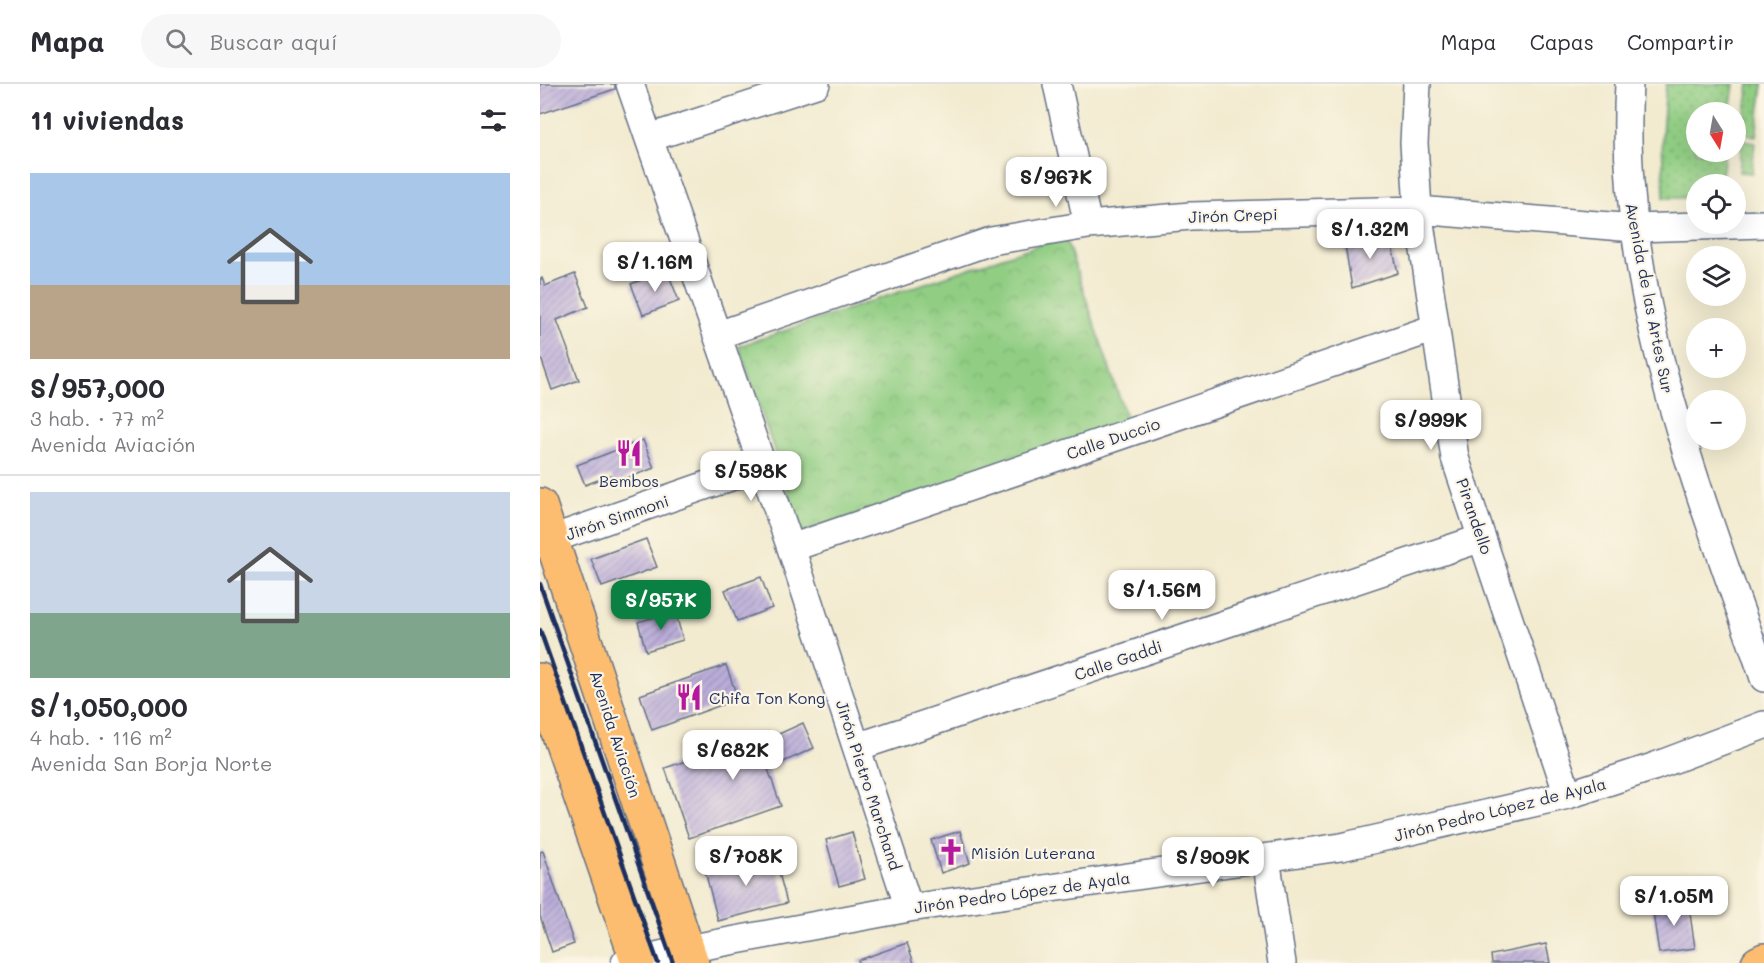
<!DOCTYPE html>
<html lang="es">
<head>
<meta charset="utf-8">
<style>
  :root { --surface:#fff; --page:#f7f7f7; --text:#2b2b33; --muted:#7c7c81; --line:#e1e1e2; --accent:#0b8043 }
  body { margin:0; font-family:Mali,sans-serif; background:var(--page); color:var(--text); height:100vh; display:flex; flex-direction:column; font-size:22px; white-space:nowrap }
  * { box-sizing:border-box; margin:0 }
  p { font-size:20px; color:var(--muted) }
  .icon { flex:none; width:33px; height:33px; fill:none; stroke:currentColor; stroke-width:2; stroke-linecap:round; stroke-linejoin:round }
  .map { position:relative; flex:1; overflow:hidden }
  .details { display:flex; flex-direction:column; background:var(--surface); width:540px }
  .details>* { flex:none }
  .needle { width:39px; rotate:169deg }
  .controls { position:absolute; left:1146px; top:18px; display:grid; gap:12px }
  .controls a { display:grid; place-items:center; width:60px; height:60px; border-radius:50%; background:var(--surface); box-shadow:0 6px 24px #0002; font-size:30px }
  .price { position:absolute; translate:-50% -51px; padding:0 14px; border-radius:12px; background:#fff; color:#222; font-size:20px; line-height:39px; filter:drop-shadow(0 2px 3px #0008) }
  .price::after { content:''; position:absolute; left:50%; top:36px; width:18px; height:14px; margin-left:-9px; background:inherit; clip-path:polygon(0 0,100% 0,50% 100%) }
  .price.current { background:var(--accent); color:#fff }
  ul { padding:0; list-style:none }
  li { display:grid; align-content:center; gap:12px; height:318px; padding:0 30px }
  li+li { border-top:2px solid var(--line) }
  li span { display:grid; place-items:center; height:186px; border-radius:0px; color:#555 }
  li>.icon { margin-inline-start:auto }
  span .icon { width:108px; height:108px; fill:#fffc; stroke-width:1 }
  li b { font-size:26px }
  h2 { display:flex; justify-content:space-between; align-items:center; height:72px; padding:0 30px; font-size:26px }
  header { display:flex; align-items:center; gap:36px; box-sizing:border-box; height:84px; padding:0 30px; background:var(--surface); border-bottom:2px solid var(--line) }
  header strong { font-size:28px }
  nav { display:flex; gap:33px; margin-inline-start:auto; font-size:21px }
  .search { width:420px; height:54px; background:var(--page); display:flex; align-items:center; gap:15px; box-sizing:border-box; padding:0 21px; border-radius:33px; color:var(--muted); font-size:22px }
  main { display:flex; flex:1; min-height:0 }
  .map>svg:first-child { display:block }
  .grass { fill:url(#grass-dots); stroke:#567e70; stroke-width:1.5 }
  .park { fill:url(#park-crowns); stroke:#567e70; stroke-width:1.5 }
  .building { fill:url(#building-hatch) }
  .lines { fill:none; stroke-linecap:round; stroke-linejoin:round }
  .minor-casing { stroke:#667186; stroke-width:30 }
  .major-casing { stroke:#667186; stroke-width:36 }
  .minor { stroke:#fff; stroke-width:27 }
  .major { stroke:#fcbd6f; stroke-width:33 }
  .rail { stroke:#1b2f5e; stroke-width:4.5 }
  .labels { text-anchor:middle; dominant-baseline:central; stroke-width:4.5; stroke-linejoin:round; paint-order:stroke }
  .street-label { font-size:16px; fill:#1b2f5e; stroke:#fcf5e5 }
  .poi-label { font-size:16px; fill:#1b2f5e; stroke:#fcf5e5; text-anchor:start }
</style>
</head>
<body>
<header>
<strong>Mapa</strong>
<div class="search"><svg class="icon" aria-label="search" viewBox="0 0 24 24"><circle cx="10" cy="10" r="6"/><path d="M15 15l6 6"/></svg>Buscar aquí</div>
<nav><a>Mapa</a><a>Capas</a><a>Compartir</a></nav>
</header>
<main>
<section class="details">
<h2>11 viviendas<svg class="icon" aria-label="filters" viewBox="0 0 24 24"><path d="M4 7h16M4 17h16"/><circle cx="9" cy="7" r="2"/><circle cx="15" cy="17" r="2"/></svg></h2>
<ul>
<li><span style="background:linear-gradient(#a9c7e8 60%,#b9a48a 0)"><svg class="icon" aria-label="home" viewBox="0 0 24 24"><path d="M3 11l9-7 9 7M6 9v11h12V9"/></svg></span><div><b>S/957,000</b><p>3 hab. · 77 m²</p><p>Avenida Aviación</p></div></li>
<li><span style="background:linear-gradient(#c9d6e8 65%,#7fa58c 0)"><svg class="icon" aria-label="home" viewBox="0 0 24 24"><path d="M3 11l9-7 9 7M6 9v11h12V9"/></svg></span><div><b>S/1,050,000</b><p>4 hab. · 116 m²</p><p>Avenida San Borja Norte</p></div></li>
</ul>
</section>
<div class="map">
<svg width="1224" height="879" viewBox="0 0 1224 879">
  <defs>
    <pattern id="grass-dots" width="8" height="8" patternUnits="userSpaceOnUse" patternTransform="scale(1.5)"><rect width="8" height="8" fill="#91ce83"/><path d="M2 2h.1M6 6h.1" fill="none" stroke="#7cb174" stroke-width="1.8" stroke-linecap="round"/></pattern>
    <pattern id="park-crowns" width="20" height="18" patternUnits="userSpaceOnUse" patternTransform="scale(1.5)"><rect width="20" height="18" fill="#91ce83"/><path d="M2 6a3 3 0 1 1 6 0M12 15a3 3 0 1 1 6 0" fill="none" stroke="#7cb174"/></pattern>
    <pattern id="building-hatch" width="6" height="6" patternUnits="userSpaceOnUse" patternTransform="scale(1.5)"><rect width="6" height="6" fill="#bcaeda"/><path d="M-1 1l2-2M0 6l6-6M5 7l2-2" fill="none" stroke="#988eb4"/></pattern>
  </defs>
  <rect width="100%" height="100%" fill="#fcf5e5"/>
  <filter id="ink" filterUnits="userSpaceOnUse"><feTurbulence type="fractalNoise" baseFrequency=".0167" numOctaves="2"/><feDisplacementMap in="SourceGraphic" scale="12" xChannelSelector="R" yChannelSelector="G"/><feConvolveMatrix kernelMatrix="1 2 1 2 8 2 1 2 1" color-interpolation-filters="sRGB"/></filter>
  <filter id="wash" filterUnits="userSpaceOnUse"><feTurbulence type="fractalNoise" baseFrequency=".008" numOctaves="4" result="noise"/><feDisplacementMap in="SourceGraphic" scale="24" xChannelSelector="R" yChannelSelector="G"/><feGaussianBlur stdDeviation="1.35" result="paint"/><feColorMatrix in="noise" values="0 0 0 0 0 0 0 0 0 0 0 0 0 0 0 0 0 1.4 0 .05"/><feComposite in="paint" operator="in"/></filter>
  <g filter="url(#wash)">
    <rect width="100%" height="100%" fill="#f2ebd0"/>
    <path class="grass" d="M1126 0H1194L1190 28H1156V68H1185L1181 100H1156V114H1124L1122 51Z
      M1209 0H1223L1216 52 1202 50Z
      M1202 56 1215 58 1212 89 1199 88Z"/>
    <path class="park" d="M525 152 588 339 262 449 199 262Z"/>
    <g id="blocks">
      <path class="building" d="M0 0H75V5L0 30Z
        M850 153 858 189 812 204 804 155Z
        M127 186 139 217 103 231 91 200Z
        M35 190 48 223 17 236 39 296 12 306 0 271V195L2 194 5 202Z
        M103 356 114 384 74 399 71 391 45 401 37 381Z
        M106 455 117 483 62 503 51 475Z
        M221 493 232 524 197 537 185 506Z
        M135 527 143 556 106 567 98 538Z
        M186 581 198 615 112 646 100 611Z
        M263 639 274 664 228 685 241 722 149 754 125 684 217 653 219 659Z
        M420 747 430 779 401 789 391 756Z
        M312 748 325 795 299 802 286 756Z
        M3 767 34 860 12 868 0 832V768Z
        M234 770 247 819 178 837 165 787Z
        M1148 816 1155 864 1119 869 1112 822Z
        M367 859 374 879H318V876Z
        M1006 860 1010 879H952L951 871Z"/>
    </g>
  </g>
  <g filter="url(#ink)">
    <use href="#blocks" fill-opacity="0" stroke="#667186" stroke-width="1.5"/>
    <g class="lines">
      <defs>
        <path id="minor" d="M90 0 251 464 369 824
          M517 0 548 141
          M877 0 874 59 878 126 915 374 1028 711
          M1089 0C1077 206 1158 403 1224 594
          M109 54 276 0
          M178 251 451 157 548 141 651 132 878 126 1094 144 1224 140
          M0 459 222 382
          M251 464 895 244
          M317 663 942 454
          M726 774 742 879
          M85 879 147 865 369 824 801 763 1028 711 1113 683 1224 641"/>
        <path id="major" d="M0 421 152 879
          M0 596 98 879
          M1218 879 1224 876"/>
      </defs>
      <use href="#minor" class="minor-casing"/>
      <use href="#major" class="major-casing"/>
      <use href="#minor" class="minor"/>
      <use href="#major" class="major"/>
      <path class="rail" d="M0 500 133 879
        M0 546 118 879"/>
    </g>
  </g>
  <defs>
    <symbol id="restaurant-bare" viewBox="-9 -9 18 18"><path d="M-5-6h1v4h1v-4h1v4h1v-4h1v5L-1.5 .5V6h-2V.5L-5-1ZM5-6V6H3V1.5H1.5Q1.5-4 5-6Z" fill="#b5179e" stroke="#fcf5e5" stroke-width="2.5" paint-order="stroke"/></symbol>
    <symbol id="church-bare" viewBox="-9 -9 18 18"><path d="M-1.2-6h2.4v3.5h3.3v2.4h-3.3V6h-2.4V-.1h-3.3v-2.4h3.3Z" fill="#b5179e" stroke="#fcf5e5" stroke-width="2.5" paint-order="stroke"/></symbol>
  </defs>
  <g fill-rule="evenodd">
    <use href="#restaurant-bare" x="70" y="350" width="38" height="38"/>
    <use href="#restaurant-bare" x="130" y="594" width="38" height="38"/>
    <use href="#church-bare" x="392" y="749" width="38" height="38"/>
  </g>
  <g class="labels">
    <g class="street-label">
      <text transform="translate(693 131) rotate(-2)">Jirón Crepi</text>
      <text transform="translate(1110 214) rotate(79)">Avenida de las Artes Sur</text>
      <text transform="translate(573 354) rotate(-19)">Calle Duccio</text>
      <text transform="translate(935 432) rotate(71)">Pirandello</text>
      <text transform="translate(77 433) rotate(-19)">Jirón Simmoni</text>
      <text transform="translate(578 576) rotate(-19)">Calle Gaddi</text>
      <text transform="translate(76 650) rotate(72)">Avenida Aviación</text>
      <text transform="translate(329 701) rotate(72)">Jirón Pietro Marchand</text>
      <text transform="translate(960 725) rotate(-14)">Jirón Pedro López de Ayala</text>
      <text transform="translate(482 808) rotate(-8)">Jirón Pedro López de Ayala</text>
    </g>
    <g class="poi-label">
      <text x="89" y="396" text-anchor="middle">Bembos</text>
      <text x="169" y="613">Chifa Ton Kong</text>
      <text x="431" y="768">Misión Luterana</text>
    </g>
  </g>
</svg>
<div class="controls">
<a><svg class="needle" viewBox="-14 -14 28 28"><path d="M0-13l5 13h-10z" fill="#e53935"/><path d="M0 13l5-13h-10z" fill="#7c7c81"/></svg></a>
<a><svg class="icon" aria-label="locate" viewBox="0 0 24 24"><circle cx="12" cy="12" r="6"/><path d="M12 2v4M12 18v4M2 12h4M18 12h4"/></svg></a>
<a><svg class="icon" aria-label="layers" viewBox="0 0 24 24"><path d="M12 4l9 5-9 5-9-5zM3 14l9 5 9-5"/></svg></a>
<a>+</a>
<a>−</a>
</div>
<b class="price" style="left:516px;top:124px">S/967K</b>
<b class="price" style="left:830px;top:176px">S/1.32M</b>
<b class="price" style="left:115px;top:209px">S/1.16M</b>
<b class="price" style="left:891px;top:367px">S/999K</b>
<b class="price" style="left:211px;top:418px">S/598K</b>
<b class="price" style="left:622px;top:537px">S/1.56M</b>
<b class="price current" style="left:121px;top:547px">S/957K</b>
<b class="price" style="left:193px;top:697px">S/682K</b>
<b class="price" style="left:206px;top:803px">S/708K</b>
<b class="price" style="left:673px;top:804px">S/909K</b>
<b class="price" style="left:1134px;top:843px">S/1.05M</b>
</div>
</main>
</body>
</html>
